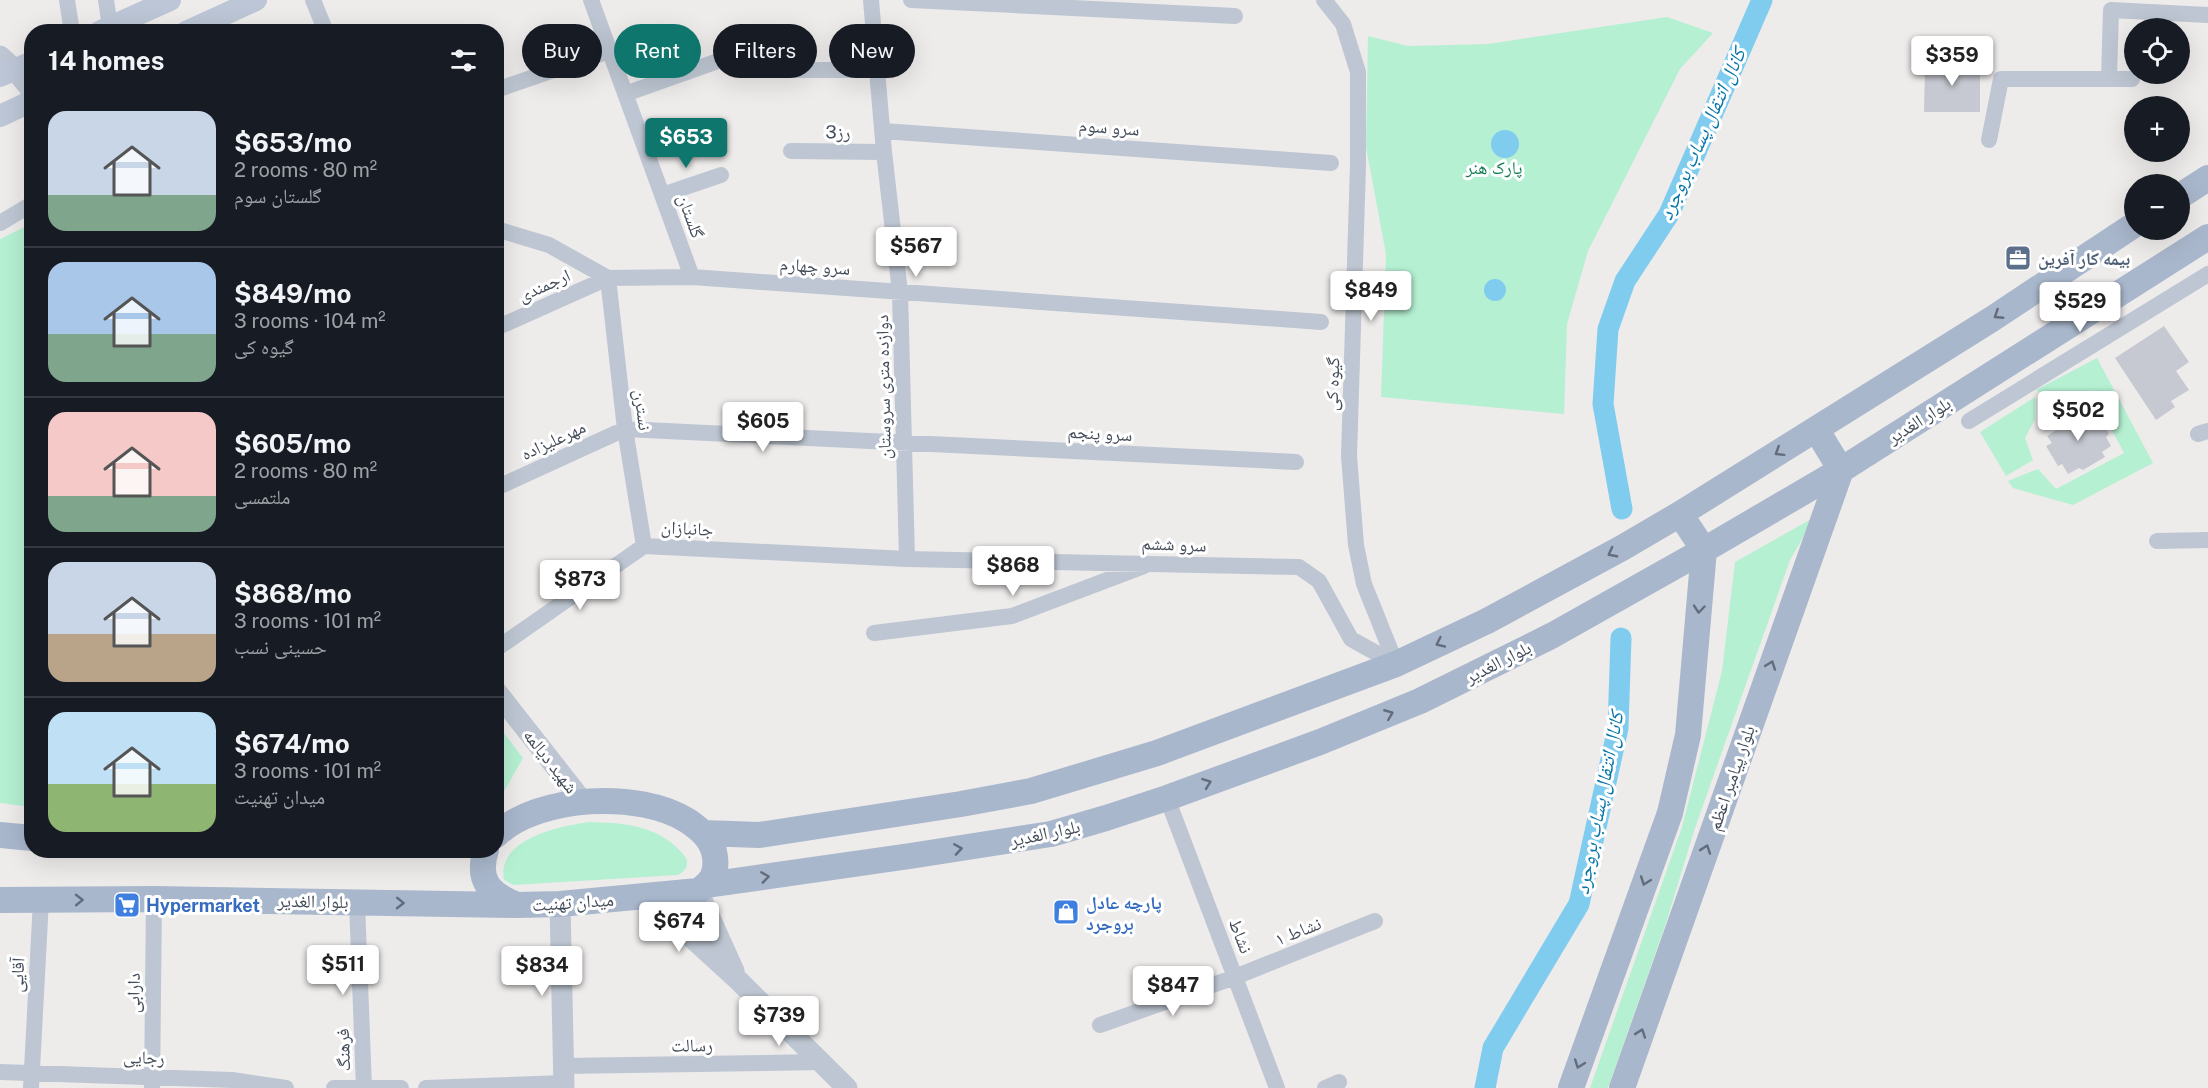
<!DOCTYPE html>
<html lang="en">
<head>
<meta charset="utf-8">
<style>
  :root { --surface:#171b24; --page:#242831; --text:#f1f3f6; --muted:#9ea1a6; --line:#363941; --accent:#0f766e }
  body { margin:0; font-family:"Public Sans","Noto Naskh Arabic",sans-serif; background:var(--page); color:var(--text); height:100vh; display:flex; flex-direction:column; font-size:22px; white-space:nowrap }
  * { box-sizing:border-box; margin:0 }
  p { font-size:20px; color:var(--muted) }
  .icon { flex:none; width:33px; height:33px; fill:none; stroke:currentColor; stroke-width:2; stroke-linecap:round; stroke-linejoin:round }
  .map { position:relative; flex:1; overflow:hidden }
  .panel { position:absolute; left:24px; top:24px; width:480px; height:834px; display:flex; flex-direction:column; background:var(--surface); border-radius:24px; box-shadow:0 6px 24px #0002 }
  .panel>* { flex:none }
  .banner { position:absolute; left:522px; top:24px; width:570px; height:54px; display:flex; gap:12px }
  .tools { position:absolute; left:2124px; top:18px; display:grid; gap:12px }
  .tools a { display:grid; place-items:center; width:66px; height:66px; border-radius:50%; background:var(--surface); box-shadow:0 6px 24px #0002; font-size:30px }
  .price { position:absolute; translate:-50% -51px; padding:0 14px; border-radius:6px; background:#fff; color:#222; font-size:20px; line-height:39px; filter:drop-shadow(0 2px 3px #0008) }
  .price::after { content:''; position:absolute; left:50%; top:36px; width:18px; height:14px; margin-left:-9px; background:inherit; clip-path:polygon(0 0,100% 0,50% 100%) }
  .price.selected { background:var(--accent); color:#fff }
  ul { padding:0; list-style:none }
  li { display:flex; align-items:center; gap:18px; height:150px; padding:0 24px }
  li+li { border-top:2px solid var(--line) }
  li span { display:grid; place-items:center; flex:none; width:168px; height:120px; border-radius:18px; color:#555 }
  li>.icon { margin-inline-start:auto }
  span .icon { width:72px; height:72px; fill:#fffc; stroke-width:1 }
  li b { font-size:26px }
  h2 { display:flex; justify-content:space-between; align-items:center; height:72px; padding:0 24px; font-size:26px }
  .pill { padding:0 21px; border-radius:27px; background:var(--surface); box-shadow:0 6px 24px #0002; font-size:21px; line-height:54px }
  .pill.selected { background:var(--accent); color:#fff }
  .map>svg:first-child { display:block }
  .green { fill:#b5f0d2 }
  .water { fill:#80ccef }
  .lines { fill:none; stroke-linecap:round; stroke-linejoin:round }
  .canal { stroke:#80ccef; stroke-width:21 }
  .building { fill:#c7c9d2 }
  .minor { stroke:#bdc6d2; stroke-width:16 }
  .tertiary { stroke:#bdc6d2; stroke-width:21 }
  .secondary { stroke:#bcc6d6; stroke-width:22 }
  .primary { stroke:#a9b7cc; stroke-width:26 }
  .oneway { stroke:#626c7c }
  .labels { text-anchor:middle; dominant-baseline:central; stroke-width:6; stroke-linejoin:round; paint-order:stroke }
  .street-label { font-size:18px; fill:#434c59; stroke:#fff }
  .park-label { font-size:18px; fill:#127c52; stroke:#fff }
  .service-label { font-size:18px; font-weight:bold; fill:#4e5e75; stroke:#fff; text-anchor:start }
  .shop-label { font-size:18px; font-weight:bold; fill:#366cbe; stroke:#fff; text-anchor:start }
  .water-label { font-size:20px; font-style:italic; fill:#0675a9; stroke:#fff }
</style>
</head>
<body>
<div class="map">
<svg width="2208" height="1088" viewBox="0 0 2208 1088">
  <rect width="100%" height="100%" fill="#eeebeb"/>
  <path class="green" d="M1667 17 1713 33 1680 69 1588 251 1567 324 1564 414 1381 397 1386 254 1366 147 1368 36 1408 46 1488 44Z
    M31 224V807L0 803V239Z
    M2097 358 2153 463 2073 505 2013 488 2008 481 2038 469 2056 489 2124 453 2091 390 2059 407 2036 390Z
    M2035 397V419L2025 438 2033 460 2006 476 1980 432Z
    M1815 517 1790 560 1695 828 1666 923 1608 1088H1590L1682 827 1722 671 1735 562Z
    M497 724 523 758 497 804Z
    M589 822C620 823 651 824 675 846 679 850 685 854 687 861 688 868 683 873 677 875L513 885 504 880C496 839 560 826 589 822Z
    M697 909 715 951 680 910Z"/>
  <path class="water" d="M1491 144a14 14 0 1 1 28 0a14 14 0 1 1-28 0Z
    M1484 290a11 11 0 1 1 22 0a11 11 0 1 1-22 0Z"/>
  <g class="lines">
    <path class="canal" d="M1622 509 1603 404 1608 329 1625 281 1669 214 1762 0
      M1485 1088 1493 1048 1579 904 1618 728 1621 638"/>
  </g>
  <path class="building" d="M1957 56 1970 66H1980V112H1924L1925 66H1937L1945 57Z
    M2164 326 2189 362 2176 371 2189 390 2171 401 2175 407 2156 420 2115 358Z
    M2076 411 2081 418 2089 413 2094 422 2100 418 2109 434 2106 437 2111 446 2102 452 2105 457 2083 470 2079 468 2068 474 2062 464 2058 466 2046 446 2052 443 2047 436 2056 430 2053 424Z"/>
  <g class="lines">
    <path class="minor" d="M67 0 72 32
      M106 0 110 27
      M313 0 326 32
      M591 0 692 277
      M871 0 884 152 900 292 907 559
      M911 0 1235 16
      M1324 0 1343 24 1358 72V165L1349 456 1356 545 1364 584 1396 664
      M771 70H877
      M2109 78 2111 10 2208 15
      M496 90 609 51
      M625 94 718 61
      M883 131 1331 163
      M1989 140 2001 79H2132
      M791 151 884 152
      M662 195 721 175
      M0 223 32 204
      M496 229 549 245 608 278 692 277 1321 322
      M496 328 608 278 625 429 644 546
      M1969 421 2208 274
      M2198 434 2208 431
      M496 488 625 429 1296 462
      M2157 541 2208 540
      M874 633 1012 616 1144 566
      M496 649 644 546 907 559 1299 567 1319 581 1351 639 1396 664
      M1167 798 1277 1088
      M357 902 364 1088
      M1100 1025 1235 977 1375 921
      M563 1066 822 1062
      M0 1072 232 1080 286 1088
      M31 1088 41 900
      M152 1088 154 899
      M334 1088H401
      M426 1088 564 1083
      M1325 1088 1339 1082"/>
    <path class="tertiary" d="M0 56 15 70 32 91
      M496 691 584 803
      M698 891 734 971
      M647 897 738 980 847 1088
      M560 904 564 1088"/>
    <path class="secondary" d="M99 32 170 0
      M186 32 256 0
      M0 76 32 62
      M0 116 32 101"/>
    <path class="primary" d="M2180 196 2208 178
      M703 833 759 835 961 804 1031 791 1157 753 1396 664 1487 621 1622 548 1680 514 1992 319 2134 225
      M0 835 32 838
      M486 850C476 881 490 894 517 905
      M707 885 910 856 1051 834 1106 818 1167 798 1320 742 1420 701 1553 635 1704 550 1841 470 2208 237
      M0 900 154 899 517 905 560 904 698 891C712 882 717 873 715 857 713 840 701 830 688 821 640 790 538 795 496 835
      M1571 1088 1670 813 1688 735 1704 550 1680 514
      M1622 1088 1841 470 1816 429"/>
  </g>
  <defs><path id="oneway-chevron" d="M-2-3.5L2.5 0L-2 3.5" fill="none" stroke-width="1.6" stroke-linecap="round" stroke-linejoin="round" transform="scale(1.5)"/></defs>
  <g class="oneway">
    <use href="#oneway-chevron" transform="translate(1998 315) rotate(147)"/>
    <use href="#oneway-chevron" transform="translate(1779 452) rotate(148)"/>
    <use href="#oneway-chevron" transform="translate(1612 553) rotate(152)"/>
    <use href="#oneway-chevron" transform="translate(1699 609) rotate(95)"/>
    <use href="#oneway-chevron" transform="translate(1440 643) rotate(155)"/>
    <use href="#oneway-chevron" transform="translate(1771 665) rotate(-70)"/>
    <use href="#oneway-chevron" transform="translate(1389 714) rotate(-22)"/>
    <use href="#oneway-chevron" transform="translate(1207 783) rotate(-20)"/>
    <use href="#oneway-chevron" transform="translate(958 849) rotate(-9)"/>
    <use href="#oneway-chevron" transform="translate(1706 849) rotate(-71)"/>
    <use href="#oneway-chevron" transform="translate(765 877) rotate(-8)"/>
    <use href="#oneway-chevron" transform="translate(1645 881) rotate(110)"/>
    <use href="#oneway-chevron" transform="translate(79 900) rotate(-1)"/>
    <use href="#oneway-chevron" transform="translate(400 903) rotate(1)"/>
    <use href="#oneway-chevron" transform="translate(1641 1033) rotate(-71)"/>
    <use href="#oneway-chevron" transform="translate(1579 1064) rotate(110)"/>
  </g>
  <defs>
    <symbol id="office-square" viewBox="-11 -11 22 22"><rect x="-9" y="-9" width="18" height="18" rx="4" fill="#5c6f8a" stroke="#fff"/><path d="M-6-3h4V-5.5h4V-3h4V5H-6ZM-1-4.5V-3h2v-1.5ZM-6 0V1H6V0Z" fill="#fff"/></symbol>
    <symbol id="supermarket-square" viewBox="-11 -11 22 22"><rect x="-9" y="-9" width="18" height="18" rx="4" fill="#3f7fe0" stroke="#fff"/><path d="M-6-5.5h2.5l.6 2H6L4.5 2H-2.5L-4.4-4H-6ZM-1.5 3.2a1.3 1.3 0 1 0 .1 0ZM3 3.2a1.3 1.3 0 1 0 .1 0Z" fill="#fff"/></symbol>
    <symbol id="shop-square" viewBox="-11 -11 22 22"><rect x="-9" y="-9" width="18" height="18" rx="4" fill="#3f7fe0" stroke="#fff"/><path d="M-5-2.5h2.3a2.7 3.5 0 0 1 5.4 0H5L5.5 6h-11ZM-1.5-2.5h3a1.5 2.3 0 0 0-3 0Z" fill="#fff"/></symbol>
  </defs>
  <g fill-rule="evenodd">
    <use href="#office-square" x="2003" y="243" width="30" height="30"/>
    <use href="#supermarket-square" x="112" y="890" width="30" height="30"/>
    <use href="#shop-square" x="1051" y="897" width="30" height="30"/>
  </g>
  <g class="labels">
    <g class="street-label">
      <text transform="translate(1109 127) rotate(4)">سرو سوم</text>
      <text transform="translate(838 132) rotate(1)">رز3</text>
      <text transform="translate(691 216) rotate(70)">گلستان</text>
      <text transform="translate(815 266) rotate(4)">سرو چهارم</text>
      <text transform="translate(544 285) rotate(-24)">ارجمندی</text>
      <text transform="translate(1332 384) rotate(-88)">گیوه کی</text>
      <text transform="translate(883 387) rotate(-91)">دوازده متری سروستان</text>
      <text transform="translate(643 410) rotate(83)">نسترن</text>
      <text transform="translate(1919 420) rotate(-32)">بلوار الغدیر</text>
      <text transform="translate(1100 433) rotate(3)">سرو پنجم</text>
      <text transform="translate(553 440) rotate(-25)">مهرعلیزاده</text>
      <text transform="translate(687 528) rotate(3)">جانبازان</text>
      <text transform="translate(1174 544) rotate(2)">سرو ششم</text>
      <text transform="translate(1498 662) rotate(-27)">بلوار الغدیر</text>
      <text transform="translate(551 761) rotate(52)">شهید دیالمه</text>
      <text transform="translate(1731 778) rotate(-71)">بلوار پیامبر اعظم</text>
      <text transform="translate(1045 833) rotate(-12)">بلوار الغدیر</text>
      <text transform="translate(313 901) rotate(1)">بلوار الغدیر</text>
      <text transform="translate(573 902) rotate(-4)">میدان تهنیت</text>
      <text transform="translate(1298 931) rotate(-22)">نشاط ۱</text>
      <text transform="translate(1241 936) rotate(69)">نشاط</text>
      <text transform="translate(17 975) rotate(-87)">آقایی</text>
      <text transform="translate(133 993) rotate(-89)">دارابی</text>
      <text transform="translate(692 1045) rotate(-1)">رسالت</text>
      <text transform="translate(343 1050) rotate(-92)">فرهنگ</text>
      <text transform="translate(144 1057) rotate(2)">رجایی</text>
    </g>
    <g class="park-label">
      <text x="1494" y="167">پارک هنر</text>
    </g>
    <g class="service-label">
      <text x="2038" y="258">بیمه کار آفرین</text>
    </g>
    <g class="shop-label">
      <text x="1086" y="902">پارچه عادل<tspan x="1086" dy="21">بروجرد</tspan></text>
      <text x="146" y="905">Hypermarket</text>
    </g>
    <g class="water-label">
      <text transform="translate(1702 134) rotate(-66)">کانال انتقال پساب بروجرد</text>
      <text transform="translate(1599 803) rotate(-79)">کانال انتقال پساب بروجرد</text>
    </g>
  </g>
</svg>
<div class="tools">
<a><svg class="icon" aria-label="locate" viewBox="0 0 24 24"><circle cx="12" cy="12" r="6"/><path d="M12 2v4M12 18v4M2 12h4M18 12h4"/></svg></a>
<a>+</a>
<a>−</a>
</div>
<b class="price" style="left:1952px;top:87px">$359</b>
<b class="price selected" style="left:686px;top:169px">$653</b>
<b class="price" style="left:916px;top:278px">$567</b>
<b class="price" style="left:1371px;top:322px">$849</b>
<b class="price" style="left:2080px;top:333px">$529</b>
<b class="price" style="left:2078px;top:442px">$502</b>
<b class="price" style="left:763px;top:453px">$605</b>
<b class="price" style="left:1013px;top:597px">$868</b>
<b class="price" style="left:580px;top:611px">$873</b>
<b class="price" style="left:679px;top:953px">$674</b>
<b class="price" style="left:343px;top:996px">$511</b>
<b class="price" style="left:542px;top:997px">$834</b>
<b class="price" style="left:1173px;top:1017px">$847</b>
<b class="price" style="left:779px;top:1047px">$739</b>
<div class="banner">
<a class="pill">Buy</a>
<a class="pill selected">Rent</a>
<a class="pill">Filters</a>
<a class="pill">New</a>
</div>
<section class="panel">
<h2>14 homes<svg class="icon" aria-label="filters" viewBox="0 0 24 24"><path d="M4 7h16M4 17h16"/><circle cx="9" cy="7" r="2"/><circle cx="15" cy="17" r="2"/></svg></h2>
<ul>
<li><span style="background:linear-gradient(#c9d6e8 70%,#7fa58c 0)"><svg class="icon" aria-label="home" viewBox="0 0 24 24"><path d="M3 11l9-7 9 7M6 9v11h12V9"/></svg></span><div><b>$653/mo</b><p>2 rooms · 80 m²</p><p>گلستان سوم</p></div></li>
<li><span style="background:linear-gradient(#a9c7e8 60%,#7fa58c 0)"><svg class="icon" aria-label="home" viewBox="0 0 24 24"><path d="M3 11l9-7 9 7M6 9v11h12V9"/></svg></span><div><b>$849/mo</b><p>3 rooms · 104 m²</p><p>گیوه کی</p></div></li>
<li><span style="background:linear-gradient(#f6c9c9 70%,#7fa58c 0)"><svg class="icon" aria-label="home" viewBox="0 0 24 24"><path d="M3 11l9-7 9 7M6 9v11h12V9"/></svg></span><div><b>$605/mo</b><p>2 rooms · 80 m²</p><p>ملتمسی</p></div></li>
<li><span style="background:linear-gradient(#c9d6e8 60%,#b9a48a 0)"><svg class="icon" aria-label="home" viewBox="0 0 24 24"><path d="M3 11l9-7 9 7M6 9v11h12V9"/></svg></span><div><b>$868/mo</b><p>3 rooms · 101 m²</p><p>حسینی نسب</p></div></li>
<li><span style="background:linear-gradient(#bfe0f5 60%,#8fb573 0)"><svg class="icon" aria-label="home" viewBox="0 0 24 24"><path d="M3 11l9-7 9 7M6 9v11h12V9"/></svg></span><div><b>$674/mo</b><p>3 rooms · 101 m²</p><p>میدان تهنیت</p></div></li>
</ul>
</section>
</div>
</body>
</html>
